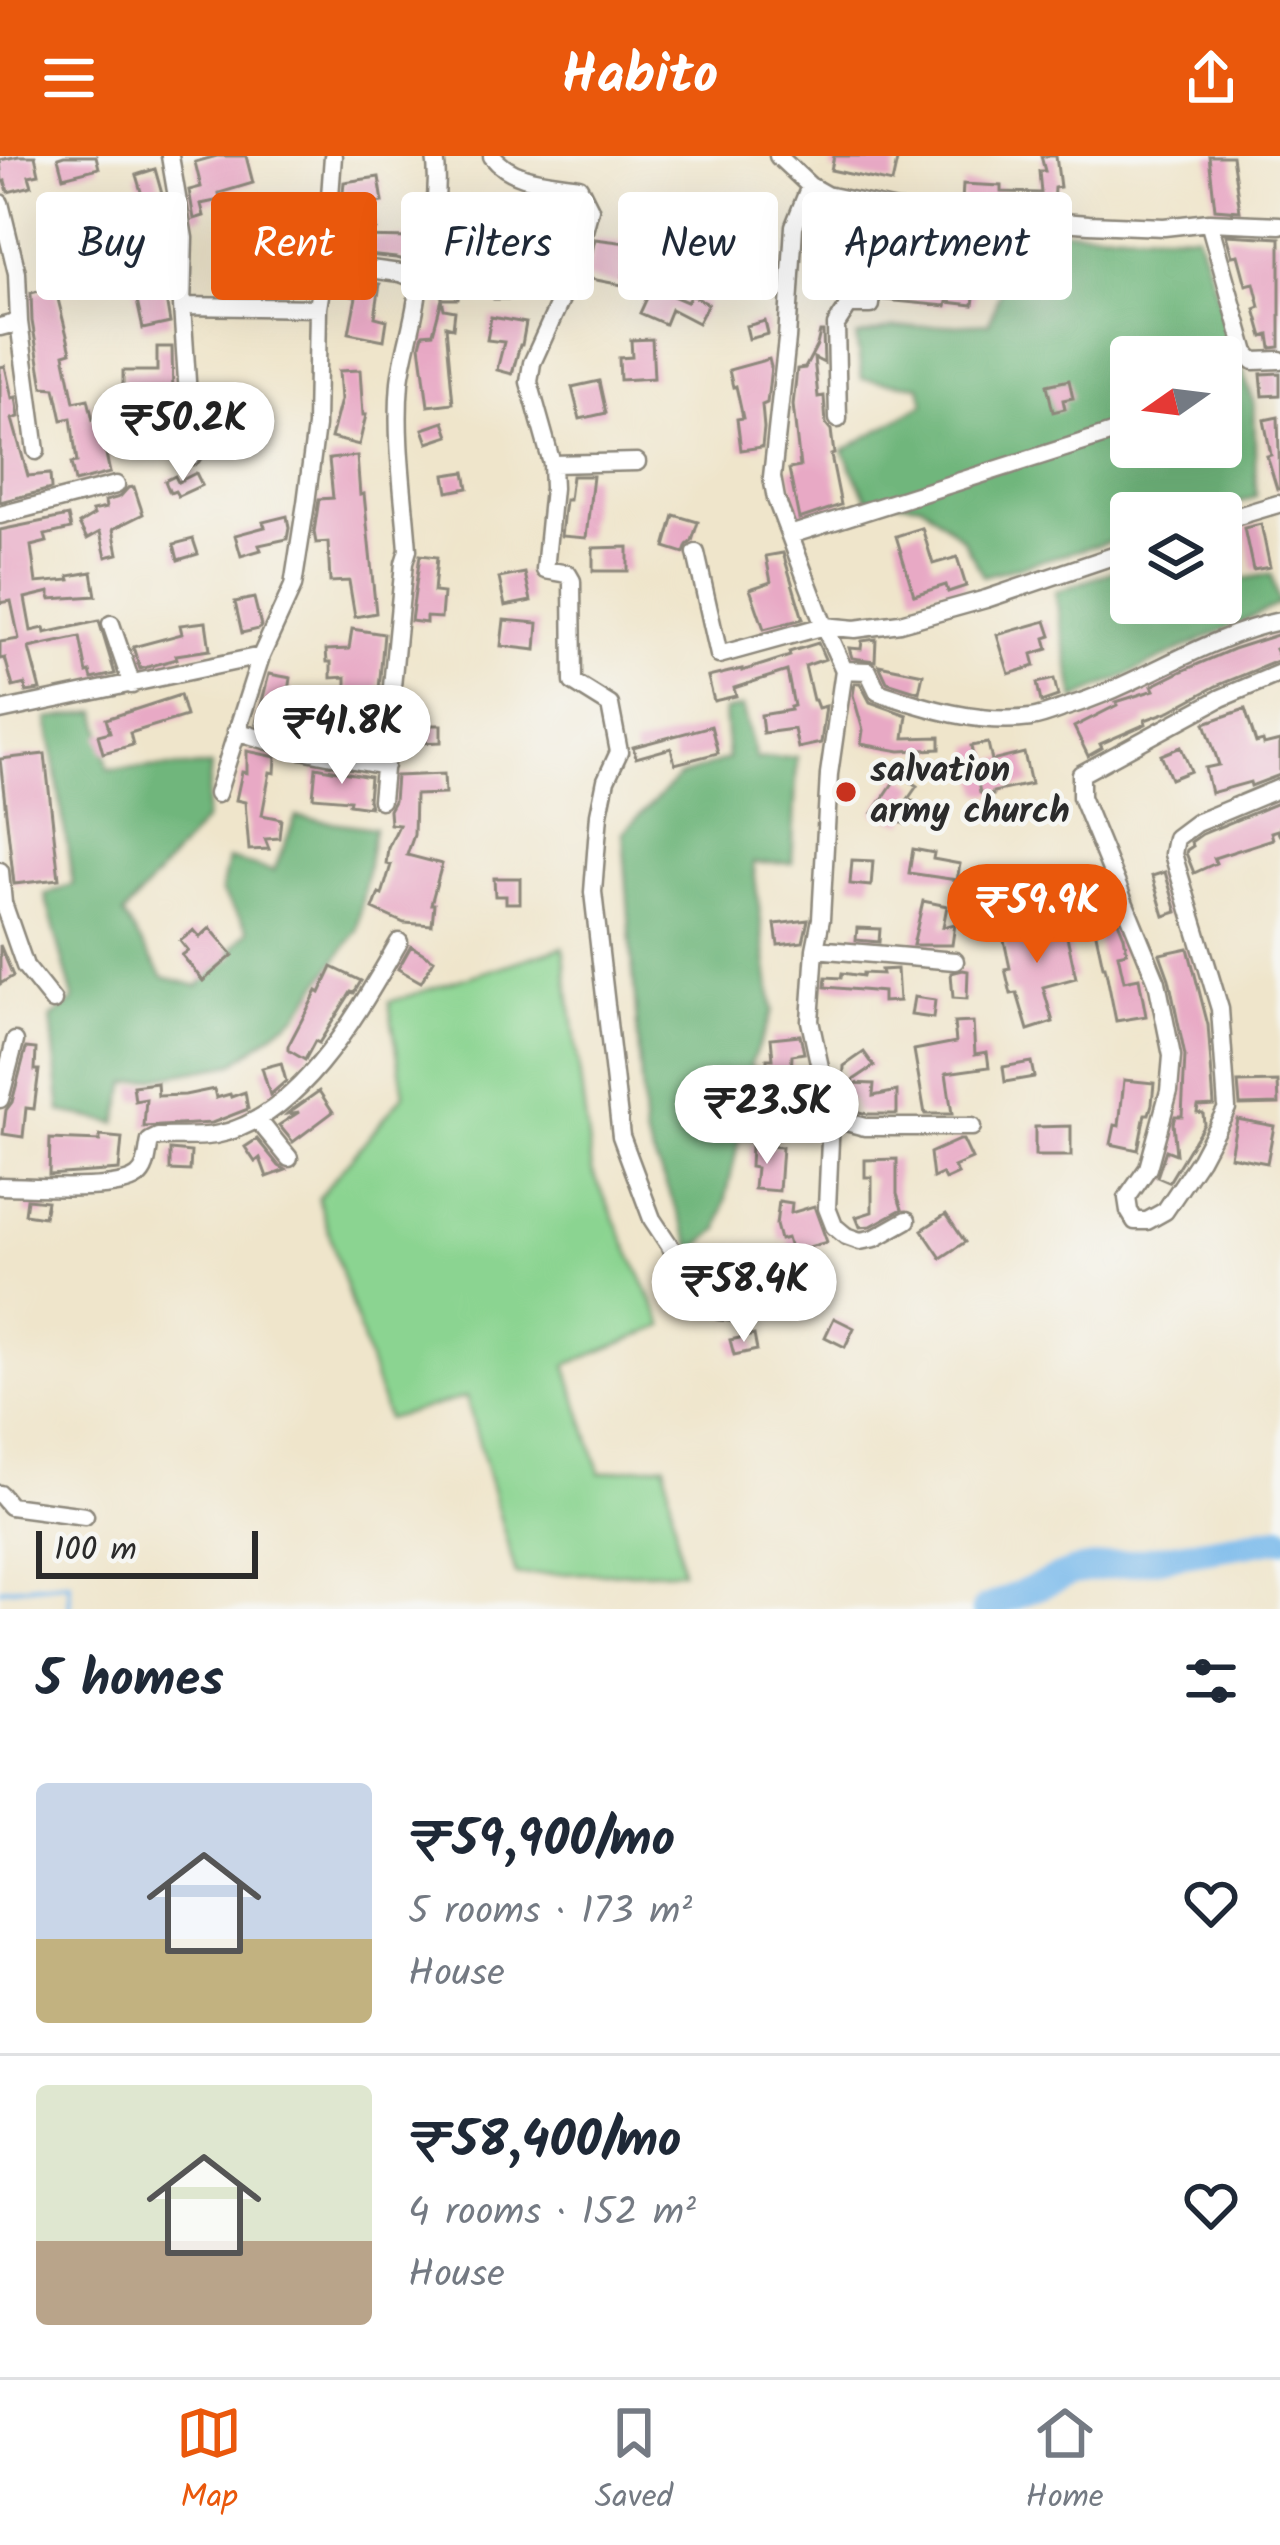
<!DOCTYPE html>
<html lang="en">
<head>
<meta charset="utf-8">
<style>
  :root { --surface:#fff; --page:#f6f6f7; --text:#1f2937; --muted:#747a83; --line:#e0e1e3; --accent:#ea580c }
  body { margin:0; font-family:Kalam,sans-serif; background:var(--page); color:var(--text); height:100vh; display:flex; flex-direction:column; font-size:45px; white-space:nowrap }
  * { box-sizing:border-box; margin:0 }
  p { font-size:39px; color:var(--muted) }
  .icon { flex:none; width:66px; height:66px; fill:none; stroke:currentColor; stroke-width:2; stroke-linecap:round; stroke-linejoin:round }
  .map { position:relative; height:1453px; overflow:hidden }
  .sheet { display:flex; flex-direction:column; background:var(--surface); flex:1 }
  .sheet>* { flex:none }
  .hud { position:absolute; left:36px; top:36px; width:1209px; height:108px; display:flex; gap:24px }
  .needle { width:78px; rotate:256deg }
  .controls { position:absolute; left:1110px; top:180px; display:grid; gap:24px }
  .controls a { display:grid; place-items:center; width:132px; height:132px; border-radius:12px; background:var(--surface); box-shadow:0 12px 48px #0002; font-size:60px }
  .scale { position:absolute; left:36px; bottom:30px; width:222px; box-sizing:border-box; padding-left:12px; border:6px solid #2b2b2b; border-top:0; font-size:33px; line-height:42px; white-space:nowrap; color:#2b2b2b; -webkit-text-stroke:9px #f6f6f2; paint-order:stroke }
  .price { position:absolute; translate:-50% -102px; padding:0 27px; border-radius:42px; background:#fff; color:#222; font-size:39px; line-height:78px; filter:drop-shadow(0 3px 6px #0008) }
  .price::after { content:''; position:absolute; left:50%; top:72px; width:36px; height:27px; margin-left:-18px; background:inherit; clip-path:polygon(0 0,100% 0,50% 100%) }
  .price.current { background:var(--accent); color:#fff }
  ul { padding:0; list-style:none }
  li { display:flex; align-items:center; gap:36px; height:300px; padding:0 36px }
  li+li { border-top:3px solid var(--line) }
  li span { display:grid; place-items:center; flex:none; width:336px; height:240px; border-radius:12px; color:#555 }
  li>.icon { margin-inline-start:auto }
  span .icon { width:144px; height:144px; fill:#fffc; stroke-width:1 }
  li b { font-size:51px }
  h2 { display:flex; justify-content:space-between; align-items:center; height:144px; padding:0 36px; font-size:51px }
  .chip { padding:0 42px; border-radius:12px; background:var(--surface); box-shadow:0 12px 48px #0002; font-size:42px; line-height:108px }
  .chip.current { background:var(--accent); color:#fff }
  header { display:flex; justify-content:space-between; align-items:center; height:156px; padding:0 36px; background:var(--accent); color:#fff; font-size:54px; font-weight:600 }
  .dock { display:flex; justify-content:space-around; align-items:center; height:168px; border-top:3px solid var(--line); background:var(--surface); font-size:33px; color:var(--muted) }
  .dock a { display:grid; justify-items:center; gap:6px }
  .dock .current { color:var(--accent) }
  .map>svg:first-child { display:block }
  .green { fill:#8bd491; stroke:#5b805e; stroke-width:3 }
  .forest { fill:#70b67b; stroke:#4e7053; stroke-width:3; fill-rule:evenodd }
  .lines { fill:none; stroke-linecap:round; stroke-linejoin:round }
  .stream { stroke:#76b8eb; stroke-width:4.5 }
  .river { stroke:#76b8eb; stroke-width:27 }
  .building { fill:#e8a9c5 }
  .minor-casing { stroke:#8d887b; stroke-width:21 }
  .minor { stroke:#fff; stroke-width:16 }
  .poi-dot { fill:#c8321e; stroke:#f6f6f2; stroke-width:4.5 }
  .labels { text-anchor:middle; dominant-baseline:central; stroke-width:9; stroke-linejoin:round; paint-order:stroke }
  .poi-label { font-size:36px; font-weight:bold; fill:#2b2b2b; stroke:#f6f6f2; text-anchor:start }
</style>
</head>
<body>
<header><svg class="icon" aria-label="menu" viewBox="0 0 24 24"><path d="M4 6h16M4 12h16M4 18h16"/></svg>Habito<svg class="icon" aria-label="share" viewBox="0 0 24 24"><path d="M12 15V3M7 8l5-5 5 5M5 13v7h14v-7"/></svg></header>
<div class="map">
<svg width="1280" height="1453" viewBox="0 0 1280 1453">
  <rect width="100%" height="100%" fill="#f6f6f2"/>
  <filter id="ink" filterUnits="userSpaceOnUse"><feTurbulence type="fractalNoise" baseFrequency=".00833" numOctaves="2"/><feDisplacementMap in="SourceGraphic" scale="24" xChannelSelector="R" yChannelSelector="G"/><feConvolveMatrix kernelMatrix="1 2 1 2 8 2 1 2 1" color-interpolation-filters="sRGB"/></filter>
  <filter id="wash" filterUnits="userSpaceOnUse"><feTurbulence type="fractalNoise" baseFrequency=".004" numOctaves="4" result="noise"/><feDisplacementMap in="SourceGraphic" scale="48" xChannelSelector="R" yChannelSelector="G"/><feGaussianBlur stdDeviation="2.7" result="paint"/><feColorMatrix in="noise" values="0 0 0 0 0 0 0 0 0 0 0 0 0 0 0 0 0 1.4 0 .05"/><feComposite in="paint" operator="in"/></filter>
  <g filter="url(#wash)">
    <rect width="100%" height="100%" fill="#efe5cb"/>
    <path class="green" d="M563 791 592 1014 664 1170 566 1209 600 1317 665 1308 682 1415 516 1419 466 1241 387 1263 318 1042 404 938 389 846Z"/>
    <path class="forest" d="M1045 74 1197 78 1254 248 1256 341 1206 357H1131V380L983 420 963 383 922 348 867 342 843 295 924 248 920 230 862 223 856 181 892 172 989 167 1006 116 1037 108ZM1131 201H1221V291H1131Z
      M1131 409V447H1221V427L1271 418 1279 448 1075 543 1055 436Z
      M742 551 756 603 797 601 792 707H753L773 855 750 909 771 939 795 935 800 974 739 983 719 1073 694 1094 645 980 623 676 679 621 728 603 724 555Z
      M98 556 108 613 211 610 205 664 123 759 163 821 198 830 249 774 221 736 228 703 274 715 296 661 374 672 357 774 298 858 233 908 127 927 117 967 61 956 51 862 74 845 45 739 73 728 48 563Z"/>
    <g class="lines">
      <path class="stream" d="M0 1433 69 1426 70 1453"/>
      <path class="river" d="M985 1453 1072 1416 1280 1382"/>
    </g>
    <g id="blocks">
      <path class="building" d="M19 0H35L39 18 29 20 32 30 8 36 5 25 2 26 0 4Z
        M64 0H96L99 12 63 21 58 2Z
        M217 0H246L253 27 219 37 220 44 201 48 204 60 194 63 189 34 201 31 195 6Z
        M834 0H898L892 27 831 14Z
        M1041 0H1056L1060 31 1054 32 1053 52 962 46 963 28 1001 30V36L1041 37 1039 15H1045Z
        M1209 0H1232L1240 55 1215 53Z
        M155 13 167 56 139 62 135 41 142 39 136 19Z
        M379 21 383 46 374 47 376 73 355 81 412 82 410 106 396 102 339 96 341 66H345L342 48 344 26Z
        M538 38 571 43 573 59H569V65L524 68 525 72 510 73 508 50 538 48Z
        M693 46 700 73 676 79 679 90 668 93 658 58Z
        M479 52 483 72V103H470L466 136H459L458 143H442L444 153 455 155 453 172 446 170 453 247 428 250 420 189 423 178 433 177 442 143 443 103H439V94L442 83H445V68L469 63 467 54Z
        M114 65 118 82 99 86 96 68Z
        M996 74 1023 76 1025 108 978 110 973 149 947 146 946 150 884 144 886 125 894 126 889 76 901 75 902 86 933 85 934 81 963 89V75Z
        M1226 79 1280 82V191L1271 192 1269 179 1263 181 1255 153 1260 151 1254 127 1246 129 1238 99 1232 100Z
        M595 83 627 87 622 129 586 122Z
        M268 91H280L276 131 268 130Z
        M494 97H512V143H494Z
        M771 97 772 99H779L778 122 755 124 753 98Z
        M349 123 380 128 375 161 387 164 384 184 349 177 356 141 346 139Z
        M163 125 170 167 143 173 134 131Z
        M55 131 71 196 64 198 74 246 88 243 93 264 101 262 109 287 104 289 110 317 75 326 71 307 77 306 71 262 62 264 55 232 43 231 32 165 31 137Z
        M652 131 687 146 691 139 708 148 698 167 671 153 665 168 640 157Z
        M491 161 526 167 522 189H520L512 218 497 214 504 186 487 184Z
        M765 165 768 178 749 183 746 170Z
        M820 176H823L824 207 814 202 818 241 824 240 826 268 831 274 834 298 831 299 841 349 799 363 789 313 800 311 793 249 797 213 805 212 817 189Z
        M652 183 654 222 620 224 619 202 632 201 631 184Z
        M157 191H172L173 241 179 292 142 299 140 282 129 242H123V215H157Z
        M769 203 771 211 767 247 762 249 764 272 762 291 741 294 737 263 743 262 736 230 733 231 729 214Z
        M5 210 12 242 16 241 19 261 12 263 28 320 50 318 51 333 0 346V211Z
        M360 214 363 259H366L359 289 331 282 341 244 339 215Z
        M1280 217V239L1263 240 1261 218Z
        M1069 224 1073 242 1063 244 1065 253 1053 256 1047 229Z
        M599 225 606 257 580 263 572 231Z
        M1278 261 1280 333H1277L1267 300 1271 299 1264 264Z
        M444 266 449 280 428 287 423 273Z
        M357 300 360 339 364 338 376 457 355 461 349 425 330 426 328 386 316 387 314 376 319 343 333 342 329 303Z
        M465 316 468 332 448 336 445 319Z
        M196 317 202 329 178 340 175 335 170 337 165 325 175 320 178 326Z
        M572 320H593L586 382 561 380 565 344H569Z
        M134 331 143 358 113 373 118 398 106 401 100 376 87 383 79 368 94 359 92 355 106 352 105 345 120 341 128 332Z
        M674 359 698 366 692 385 687 389 684 397 665 391Z
        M68 360 71 373 45 379 47 386 31 390 36 427 70 424 69 420 92 416 96 440 50 443V436L25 442 31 475 44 472 45 477 99 465 115 518 92 523 90 516 87 517 80 481 29 492 40 534 26 536 25 528 13 531 5 502 0 503V486L19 483 11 445 0 447V374Z
        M287 360 289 372 287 383 259 389 261 394 241 400 235 379 265 371 263 366Z
        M1261 368 1270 411 1253 414 1244 372Z
        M922 372 933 408 957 401 966 430 948 436 946 429 914 439 896 380Z
        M193 383 198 398 178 404 174 388Z
        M628 391V415H593V392Z
        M783 397 803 463 764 473 750 433 771 426 766 400Z
        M420 399 437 401 434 436 443 437 441 462 426 461V467L411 465Z
        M525 417 531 445 505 450 499 422Z
        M254 442 261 470 259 473 242 477 235 446Z
        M504 464 538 467 536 494 501 490Z
        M1046 465 1051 480 1045 482 1048 493 1032 498 1035 510 1009 518 997 479Z
        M206 466 210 494 176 499 177 503 140 513 133 491 182 478 180 469Z
        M352 473 384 478 377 555 367 554 366 572H363V584L350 585V572H346V521L331 522V506H327L326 494 349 493Z
        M1280 478V491L1275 493 1280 504 1216 530 1170 555 1145 564 1146 568 1100 588 1102 592 1088 600 1074 571 1117 549 1116 546 1154 534 1152 530 1182 515 1233 493Z
        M876 483 875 505 852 502 849 492 861 493 862 485Z
        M818 487 825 503 805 510 813 544H815L818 552 826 550 821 587 798 592 794 573 763 577 761 559 791 554 790 551 794 550 787 515 734 532 736 540 714 545 708 521 742 513V515L790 500 789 496Z
        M879 509 923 518 919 536 887 526Z
        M269 518 291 522 288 542 292 543 291 548 319 560 310 580 287 569 285 577 256 568Z
        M1054 523 1058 540 1041 546 1037 527Z
        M855 527H860L870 546 907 559 904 582 940 581V593L900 595 861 588 863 574 853 539Z
        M180 539 186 560 130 577 133 589 103 597 98 579 110 576 106 563Z
        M1245 553 1256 587 1263 585 1264 589 1280 585V619L1251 630 1250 626 1211 637 1205 612 1219 609 1205 567Z
        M416 569H441V586L416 587Z
        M711 570 718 597 675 608 671 592 636 602 633 591Z
        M988 587 992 605 1024 597 1031 628 993 636V639L980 637 971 590Z
        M1181 591 1191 615 1171 623 1161 599Z
        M247 595 276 601 275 617 270 616 262 659 281 663 279 682 265 683 269 693 249 694 245 646 236 644 242 616 247 617Z
        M45 598 59 723 14 728 0 603Z
        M316 611 370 621 368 643 370 651 349 648 350 644 313 641Z
        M444 618 445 638 415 639 414 679 407 699 442 708 431 748H434L432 769 404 767 373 753 379 737 382 739 391 709 386 708 388 692 399 669 390 668 389 654 394 645 396 620Z
        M899 618 917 630 908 643 913 645 905 668 873 657Z
        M1280 646V680L1277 674 1271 676 1273 683 1214 702 1216 707 1194 717 1186 697 1187 694 1193 690 1191 686 1202 678Z
        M913 693 934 697 933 703 960 708 957 724 909 717Z
        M852 704 873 705 871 730 850 728Z
        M1165 716 1177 756 1164 760 1152 720Z
        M494 722H520V747H506V740H495Z
        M923 745 947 750 943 771 955 768 952 789H913Z
        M1115 758 1124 780 1127 796 1118 798 1124 825 1139 822 1146 860 1116 865 1105 810H1103L1093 764Z
        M1063 762 1076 822 1043 831 1053 866 1028 874 1017 837 1011 838 1005 813 1010 812 1002 775Z
        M808 764 803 786 778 789 775 768Z
        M210 772 233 799 203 825 182 799 188 795 180 785 194 774 200 781Z
        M857 772 880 773 879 786 856 784Z
        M0 789 13 820 0 828Z
        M411 790 434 804 421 826 398 813Z
        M1188 792 1208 869 1214 949 1198 950 1197 956 1203 957 1204 968 1169 1026 1157 1021 1166 994 1176 998 1173 967 1175 960H1182L1185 900 1169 823 1160 798Z
        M332 811 361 825 354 837 351 836 319 887 315 885 305 904 288 894V890L317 835 320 837Z
        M897 813 899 845 883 846V836L825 831 826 821 841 822 842 817 863 820V817L882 818 881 814Z
        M963 814 968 815 967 843 953 842 951 817Z
        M914 841 935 844 933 862 911 859Z
        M973 866 975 898 987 896 989 911 946 917 952 958H925L914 894 956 886 954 867Z
        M800 879 804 897 792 899 791 922 767 921V903H773L771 882Z
        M26 892 36 893 35 914H39L34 953 26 952 23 981 3 978 6 954 12 946Z
        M864 896 874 910 849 927 874 928 873 940 897 935V958H867L855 955 852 943 843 942 844 910Z
        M1031 906 1034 921 1005 926 1003 911Z
        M281 907 286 925 270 939 262 912Z
        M1124 924 1154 927 1152 948 1149 958H1145L1138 994 1111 988 1115 969 1119 970Z
        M1278 926 1279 948 1240 949 1238 927Z
        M157 927 158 940 185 939 214 933 216 942 230 938 231 941 245 936 248 953 212 967 144 971 146 943 135 945 133 930Z
        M319 935 333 956 293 986 279 969 299 956 287 958 288 957Z
        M1237 963 1274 970 1267 1007 1230 1000Z
        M1071 970V1000H1035V971Z
        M100 980 122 982 119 1014 49 1019 50 983 100 985Z
        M257 983 279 1010 286 1014 267 1021 260 1002 255 1006 245 991Z
        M959 984H963L972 1003 954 1011 958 1018 945 1024 942 1018 933 1022 930 997Z
        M751 989 782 991 779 1035 754 1033 756 1012 750 1011Z
        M170 994 191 996 190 1015 170 1014Z
        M897 1003V1038L902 1053 871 1070 860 1071 856 1061 872 1056V1021H865V1004Z
        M27 1043 47 1045 44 1061 25 1058Z
        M779 1045 792 1047 791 1057 814 1050 827 1086 791 1096 787 1082 780 1084 776 1069Z
        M946 1058 965 1086 941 1102 922 1074Z
        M834 1162 854 1172 845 1191 825 1181Z
        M754 1179 757 1194 734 1199 730 1184Z"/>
    </g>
  </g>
  <g filter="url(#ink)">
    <use href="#blocks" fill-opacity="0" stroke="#8d887b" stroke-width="3"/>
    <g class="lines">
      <defs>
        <path id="minor" d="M170 0 184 82 182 150 192 300
          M492 0C512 26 549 26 579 31L590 53 572 119 532 207 529 226 552 308 553 332 545 414 568 418 572 425 573 526 610 549 619 596 606 624 599 658 593 736 621 980 652 1063 699 1134 720 1155 741 1157 815 1143
          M778 0 810 30 826 39 897 54 1089 68 1164 71 1209 66 1280 69
          M810 30 794 70 787 183 772 321 776 343 824 470 844 514 868 515 878 536C926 552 979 569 1031 562 1043 560 1055 555 1066 551 1140 529 1204 481 1280 465
          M0 47 17 117 19 166
          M1209 66 1246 197 1254 205 1280 204
          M82 102 184 82
          M325 107 400 117 419 124C417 159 404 192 400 226 395 283 404 338 408 394L404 407 381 644
          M419 124C428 84 442 42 435 0
          M182 150 318 152
          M0 171 19 166 36 295
          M838 263 836 169 849 149H871
          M552 308 637 306
          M0 359 116 329
          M1221 365 1278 348
          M790 379 1131 271
          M696 397 719 499 824 470 855 473 900 467 986 443 1131 394
          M111 468 132 529
          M844 514 829 618 821 763 815 793 810 865 831 962 827 1052 834 1070 846 1080 860 1085 875 1082 907 1064
          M1280 517 1221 542 1081 618V641L1157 826 1172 900 1169 935 1148 1012 1127 1042 1129 1055 1135 1065H1147L1165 1055 1200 1003 1227 952 1220 853 1173 698 1176 682 1196 667 1280 632
          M0 555 261 500 293 430 306 347 316 270 318 152 325 107 333 0
          M236 575 291 592 385 610
          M217 638 261 500
          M0 715 3 747 25 810 53 845
          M815 793 955 805
          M0 943 15 885
          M831 962 865 971H972
          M258 964 289 1002
          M0 1030C30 1030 115 1037 137 1021 148 1013 147 997 150 985L158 981C176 980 197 982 215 979 300 964 359 855 399 786
          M0 1338 10 1350 85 1360"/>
      </defs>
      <use href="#minor" class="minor-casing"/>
      <use href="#minor" class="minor"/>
    </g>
  </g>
  <circle class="poi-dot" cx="846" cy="636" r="12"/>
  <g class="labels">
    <g class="poi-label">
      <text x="870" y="615">salvation<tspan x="870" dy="41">army church</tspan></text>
    </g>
  </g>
</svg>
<div class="controls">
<a><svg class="needle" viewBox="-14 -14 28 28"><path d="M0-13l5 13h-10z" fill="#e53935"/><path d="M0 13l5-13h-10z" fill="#747a83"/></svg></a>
<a><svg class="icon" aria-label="layers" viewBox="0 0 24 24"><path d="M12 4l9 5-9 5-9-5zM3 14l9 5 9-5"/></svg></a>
</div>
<div class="scale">100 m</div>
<b class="price" style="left:183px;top:328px">₹50.2K</b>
<b class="price" style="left:342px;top:631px">₹41.8K</b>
<b class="price current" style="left:1037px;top:810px">₹59.9K</b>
<b class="price" style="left:767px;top:1011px">₹23.5K</b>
<b class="price" style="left:744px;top:1189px">₹58.4K</b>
<div class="hud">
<a class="chip">Buy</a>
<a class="chip current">Rent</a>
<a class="chip">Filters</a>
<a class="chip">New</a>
<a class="chip">Apartment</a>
</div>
</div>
<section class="sheet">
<h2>5 homes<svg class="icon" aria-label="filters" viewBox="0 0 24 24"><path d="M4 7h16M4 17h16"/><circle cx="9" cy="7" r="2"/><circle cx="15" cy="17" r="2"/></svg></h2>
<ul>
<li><span style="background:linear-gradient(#c9d6e8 65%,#c2b280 0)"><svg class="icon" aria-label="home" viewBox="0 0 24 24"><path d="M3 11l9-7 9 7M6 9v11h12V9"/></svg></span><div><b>₹59,900/mo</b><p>5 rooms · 173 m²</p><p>House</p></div><svg class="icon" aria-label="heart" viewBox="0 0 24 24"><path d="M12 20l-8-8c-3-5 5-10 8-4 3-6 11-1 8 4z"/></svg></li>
<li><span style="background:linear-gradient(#dfe7d0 65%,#b9a48a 0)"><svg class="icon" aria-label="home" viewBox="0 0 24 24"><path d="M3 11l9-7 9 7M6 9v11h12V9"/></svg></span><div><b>₹58,400/mo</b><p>4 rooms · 152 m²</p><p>House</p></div><svg class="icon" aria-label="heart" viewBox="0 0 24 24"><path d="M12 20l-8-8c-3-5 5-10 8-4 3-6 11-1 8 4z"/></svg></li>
</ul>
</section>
<nav class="dock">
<a class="current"><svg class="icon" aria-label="map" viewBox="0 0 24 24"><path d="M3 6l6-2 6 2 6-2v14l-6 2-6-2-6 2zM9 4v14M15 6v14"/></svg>Map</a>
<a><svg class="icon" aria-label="saved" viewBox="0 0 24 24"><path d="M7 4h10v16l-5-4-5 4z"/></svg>Saved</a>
<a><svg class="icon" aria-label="home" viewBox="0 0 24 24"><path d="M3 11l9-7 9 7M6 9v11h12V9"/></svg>Home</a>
</nav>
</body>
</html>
